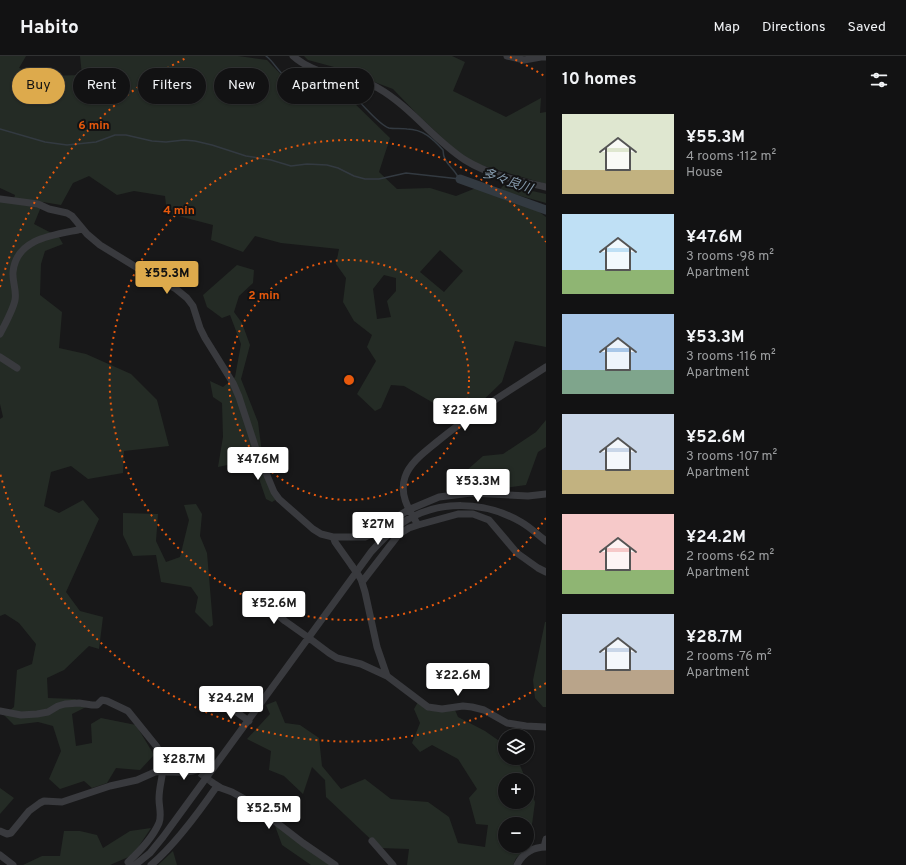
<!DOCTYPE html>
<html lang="en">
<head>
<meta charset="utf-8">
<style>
  :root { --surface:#121213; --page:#1b1b1c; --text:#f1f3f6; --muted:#9c9ea0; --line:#313233; --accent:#ddaa4c }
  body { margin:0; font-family:Overpass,"Noto Sans JP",sans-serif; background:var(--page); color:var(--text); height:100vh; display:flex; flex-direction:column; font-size:15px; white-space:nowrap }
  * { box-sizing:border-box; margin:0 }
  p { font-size:13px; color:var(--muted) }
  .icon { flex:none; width:22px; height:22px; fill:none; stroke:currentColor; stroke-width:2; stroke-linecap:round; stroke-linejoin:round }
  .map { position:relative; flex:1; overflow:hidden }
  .drawer { display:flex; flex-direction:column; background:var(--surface); width:360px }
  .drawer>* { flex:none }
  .guide { position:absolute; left:12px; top:12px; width:380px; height:36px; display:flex; gap:8px }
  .buttons { position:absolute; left:498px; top:673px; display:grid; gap:8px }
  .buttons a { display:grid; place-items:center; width:36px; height:36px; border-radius:50%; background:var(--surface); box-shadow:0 1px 3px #0004,0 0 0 1px var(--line); font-size:20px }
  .price { position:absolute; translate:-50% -34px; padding:0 9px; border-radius:4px; background:#fff; color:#222; font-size:13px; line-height:26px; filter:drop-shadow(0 1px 2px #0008) }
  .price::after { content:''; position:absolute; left:50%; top:24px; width:12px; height:9px; margin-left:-6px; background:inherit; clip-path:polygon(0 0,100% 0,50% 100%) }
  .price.on { background:var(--accent); color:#111 }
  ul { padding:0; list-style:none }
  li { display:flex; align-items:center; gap:12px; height:100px; padding:0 16px }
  li span { display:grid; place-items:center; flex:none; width:112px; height:80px; border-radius:0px; color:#555 }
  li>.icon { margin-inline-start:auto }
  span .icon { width:48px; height:48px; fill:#fffc; stroke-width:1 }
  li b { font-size:17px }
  h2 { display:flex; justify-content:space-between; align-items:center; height:48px; padding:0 16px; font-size:17px }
  .chip { padding:0 14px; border-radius:18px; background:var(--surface); box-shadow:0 1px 3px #0004,0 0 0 1px var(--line); font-size:14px; line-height:36px }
  .chip.on { background:var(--accent); color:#111 }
  header { display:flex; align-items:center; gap:24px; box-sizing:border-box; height:56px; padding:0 20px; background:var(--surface); border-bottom:1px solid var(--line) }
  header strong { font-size:19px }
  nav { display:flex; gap:22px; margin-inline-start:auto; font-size:14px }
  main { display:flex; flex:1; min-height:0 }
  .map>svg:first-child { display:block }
  .green { fill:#242b25; fill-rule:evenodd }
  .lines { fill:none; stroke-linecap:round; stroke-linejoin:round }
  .stream { stroke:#333a41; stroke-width:1.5 }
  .river { stroke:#333a41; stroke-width:9 }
  .minor-tunnel { stroke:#353639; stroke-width:7; stroke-dasharray:7 3.5; stroke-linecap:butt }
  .minor { stroke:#393a3e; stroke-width:7 }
  .minor-bridge { stroke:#393a3e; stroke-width:7 }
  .ring { fill:none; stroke:#e8590c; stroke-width:2; stroke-dasharray:2 4 }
  .labels { text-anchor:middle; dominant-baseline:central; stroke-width:4; stroke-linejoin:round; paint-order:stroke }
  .water-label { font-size:13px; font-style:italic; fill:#879cae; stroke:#131314 }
  .centre { fill:#e8590c; stroke:#131314; stroke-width:2 }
  .ring-label { font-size:12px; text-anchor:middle; font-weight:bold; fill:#e8590c; stroke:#131314; stroke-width:4; stroke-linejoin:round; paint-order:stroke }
</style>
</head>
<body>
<header>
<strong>Habito</strong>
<nav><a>Map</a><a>Directions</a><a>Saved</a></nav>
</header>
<main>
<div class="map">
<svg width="546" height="809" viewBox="0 0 546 809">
  <rect width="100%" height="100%" fill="#181819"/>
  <path class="green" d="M0 0H26L19 12 46 20 82 19 80 0H238L267 4 288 26 351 44 390 82 379 116 397 133 430 132 456 140 476 132 538 155 546 161V291L515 285 502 326 472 355 444 353 404 330 391 329 381 352 375 355 357 338 376 305 367 291 372 279 354 265 343 246 346 222 336 208 339 193 281 187 255 180 243 196 211 184 213 169 167 157 165 140 134 135 117 139 89 120 73 127 61 149 43 146 34 168 59 181 63 188 45 195 41 208 40 239 62 256 59 292 86 298 131 318 157 344 169 390 124 395 123 417 88 423 71 410 51 416 44 450 59 457 83 444 99 463 66 536 80 555 103 561 99 593 89 590 64 614 47 622 48 642 75 643 88 650 72 658 76 690 92 687 91 668 101 662 136 669 154 699 140 714 116 712 107 727 92 732 84 725 60 733 49 723 61 695 53 670 38 666 14 669 4 659 14 651 17 614 32 608 36 588 19 567 5 558 0 560V363L3 361 0 348V144L13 147 15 139 0 132ZM440 194 463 215 444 236 420 216ZM384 219 396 222V235L387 245 391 261 377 263 373 233Z
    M304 0H452L465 6 453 35 506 61 541 42 540 57 546 56V128L467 105 417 58 393 33 334 11 308 4Z
    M504 129 546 138V147L499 134Z
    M237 209 254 214 253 227 239 240 234 256 242 267 250 289 241 323 258 366 263 405 277 443 272 446 266 443 256 414 242 406 218 411 223 381 222 347 213 341 210 325 223 331 235 321 241 288 230 259 222 262 207 251 203 239Z
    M546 364V391L538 396 526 429 497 433H463L471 424 466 415 483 400 503 398 536 376Z
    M196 448 202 458 200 480 207 497 213 569 210 571 195 556 198 541 191 531 161 526 156 499 133 500 123 479V457L158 458 156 485 166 506 180 501 189 464 184 449Z
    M545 566H546V651H543L535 642 533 624Z
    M276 645 285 667 300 669 319 682 322 710 341 733 365 723 391 743 428 746 449 761 458 787 485 791 488 769 476 768 469 742 477 733 458 703 432 689 420 696 412 687 420 667 414 653 418 646 430 655 455 654 458 661 485 675 505 689V702H515L519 707 526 724H505V746H527V726L535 746 529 791 516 802 513 809H407L409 793 380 792 326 741 325 724 312 711 303 738 284 720 269 714 271 695 247 683 270 658 266 649ZM505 768H527V790H505Z
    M0 732 14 742 0 758Z
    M274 767 332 809H311L282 789Z
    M151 772 133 799 110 809H23L42 800H60L64 775H80L97 779 103 792 130 775Z
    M173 795 177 809H158Z"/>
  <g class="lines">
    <path class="stream" d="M266 0C274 6 279 17 287 22 306 33 335 28 354 41 364 49 379 69 389 72 394 73 402 72 407 73 423 73 433 83 443 94 443 108 455 112 459 123
      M0 73 45 86 67 89 96 86 115 79H126L152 85 166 86 184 84 195 85 212 89 246 100 271 104 291 110 307 108 327 109 338 112 354 120 365 123H379L406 117 460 123"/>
    <path class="river" d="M460 123 546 154"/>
    <path class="minor-tunnel" d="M200 717 213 727"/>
    <path class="minor" d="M293 0C304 10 320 16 334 20 348 23 365 24 378 32 411 51 434 84 465 104 489 119 519 125 546 131
      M507 0 524 4 541 1H546
      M0 143 38 148 49 153 67 157 72 160 87 178 100 189 149 219 176 233 187 242 193 250 200 272 205 282 233 327 239 341 256 393 274 436 279 443 313 473 321 478 333 481H365L376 476 389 466 408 454 439 441 471 437 528 440 546 438
      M0 278C5 268 13 254 15 244 17 235 12 225 13 216 16 183 52 179 78 174L81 172
      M0 301 17 312
      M418 469 458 458H473L489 464 517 497 538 512 546 516
      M333 481 335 486 352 510
      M361 523 365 536 377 591 387 620
      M362 526 399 478 409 472 418 469C409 454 399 439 405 421 410 406 426 395 438 385 472 357 509 335 546 311
      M270 552 285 565 309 582 329 597 337 602 361 608 387 620 428 651 442 653 463 650 472 651 484 654 507 667 526 670 546 671
      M225 648 249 665
      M0 655 21 659 37 658 48 656 58 650 65 648 79 647 92 649H97L102 644 107 645 128 655 157 691C169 712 159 722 159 743 159 751 162 759 159 767 152 783 140 795 128 806L130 809
      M213 727 221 732 232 736 250 746 303 787 335 809
      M0 775 7 778 11 777 29 755 40 747 44 745 62 746 110 730 137 724 155 716 164 715 167 716C177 716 194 718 201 711
      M372 785 393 809
      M544 791 546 783
      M0 799 13 809
      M135 809 150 797 163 781 371 496C381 485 390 475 402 467 438 443 485 445 521 466 530 471 538 479 546 485
      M151 809C175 789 199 756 217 730
      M517 809C523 797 533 791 546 791"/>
    <path class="minor-bridge" d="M352 510 361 523"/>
  </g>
  <g class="ring">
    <circle cx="349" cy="324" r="120"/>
    <path d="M546 462A240 240 0 1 1 546 186"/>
    <path d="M546 627A361 361 0 0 1 0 417M0 231A361 361 0 0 1 188 1M510 1A361 361 0 0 1 546 21"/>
  </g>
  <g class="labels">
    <g class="water-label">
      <text transform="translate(507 126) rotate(19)">多々良川</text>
    </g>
  </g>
  <circle cx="349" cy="324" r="6" class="centre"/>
  <g class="ring-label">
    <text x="94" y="73">6 min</text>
    <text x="179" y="158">4 min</text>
    <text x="264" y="243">2 min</text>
  </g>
</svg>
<div class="buttons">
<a><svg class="icon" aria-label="layers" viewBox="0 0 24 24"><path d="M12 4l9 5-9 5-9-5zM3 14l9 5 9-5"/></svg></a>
<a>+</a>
<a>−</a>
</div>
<b class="price on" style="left:167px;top:239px">¥55.3M</b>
<b class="price" style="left:465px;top:376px">¥22.6M</b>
<b class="price" style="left:258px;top:425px">¥47.6M</b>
<b class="price" style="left:478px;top:447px">¥53.3M</b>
<b class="price" style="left:378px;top:490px">¥27M</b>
<b class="price" style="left:274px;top:569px">¥52.6M</b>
<b class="price" style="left:458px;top:641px">¥22.6M</b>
<b class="price" style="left:231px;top:664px">¥24.2M</b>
<b class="price" style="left:184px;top:725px">¥28.7M</b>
<b class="price" style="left:269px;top:774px">¥52.5M</b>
<div class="guide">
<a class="chip on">Buy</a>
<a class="chip">Rent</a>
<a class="chip">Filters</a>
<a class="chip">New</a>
<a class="chip">Apartment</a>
</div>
</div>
<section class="drawer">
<h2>10 homes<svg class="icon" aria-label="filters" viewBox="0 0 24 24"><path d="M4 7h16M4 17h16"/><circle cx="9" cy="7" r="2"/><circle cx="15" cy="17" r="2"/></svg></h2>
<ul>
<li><span style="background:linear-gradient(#dfe7d0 70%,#c2b280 0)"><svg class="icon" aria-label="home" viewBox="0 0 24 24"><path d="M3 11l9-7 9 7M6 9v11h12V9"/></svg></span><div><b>¥55.3M</b><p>4 rooms · 112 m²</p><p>House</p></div></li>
<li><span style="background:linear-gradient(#bfe0f5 70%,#8fb573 0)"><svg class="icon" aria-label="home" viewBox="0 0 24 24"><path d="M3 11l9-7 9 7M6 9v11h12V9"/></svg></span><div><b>¥47.6M</b><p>3 rooms · 98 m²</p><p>Apartment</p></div></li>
<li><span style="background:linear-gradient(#a9c7e8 70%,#7fa58c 0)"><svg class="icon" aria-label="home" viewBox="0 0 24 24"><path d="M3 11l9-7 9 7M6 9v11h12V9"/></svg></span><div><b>¥53.3M</b><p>3 rooms · 116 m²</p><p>Apartment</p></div></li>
<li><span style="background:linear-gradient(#c9d6e8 70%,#c2b280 0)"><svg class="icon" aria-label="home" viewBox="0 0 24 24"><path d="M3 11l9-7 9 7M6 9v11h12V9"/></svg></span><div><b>¥52.6M</b><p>3 rooms · 107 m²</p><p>Apartment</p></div></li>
<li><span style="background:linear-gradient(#f6c9c9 70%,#8fb573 0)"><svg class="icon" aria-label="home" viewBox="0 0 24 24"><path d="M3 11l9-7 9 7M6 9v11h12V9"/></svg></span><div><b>¥24.2M</b><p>2 rooms · 62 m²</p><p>Apartment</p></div></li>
<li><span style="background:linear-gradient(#c9d6e8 70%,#b9a48a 0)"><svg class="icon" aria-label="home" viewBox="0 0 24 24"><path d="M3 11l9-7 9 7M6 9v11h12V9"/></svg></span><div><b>¥28.7M</b><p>2 rooms · 76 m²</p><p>Apartment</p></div></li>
</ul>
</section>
</main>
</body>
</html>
